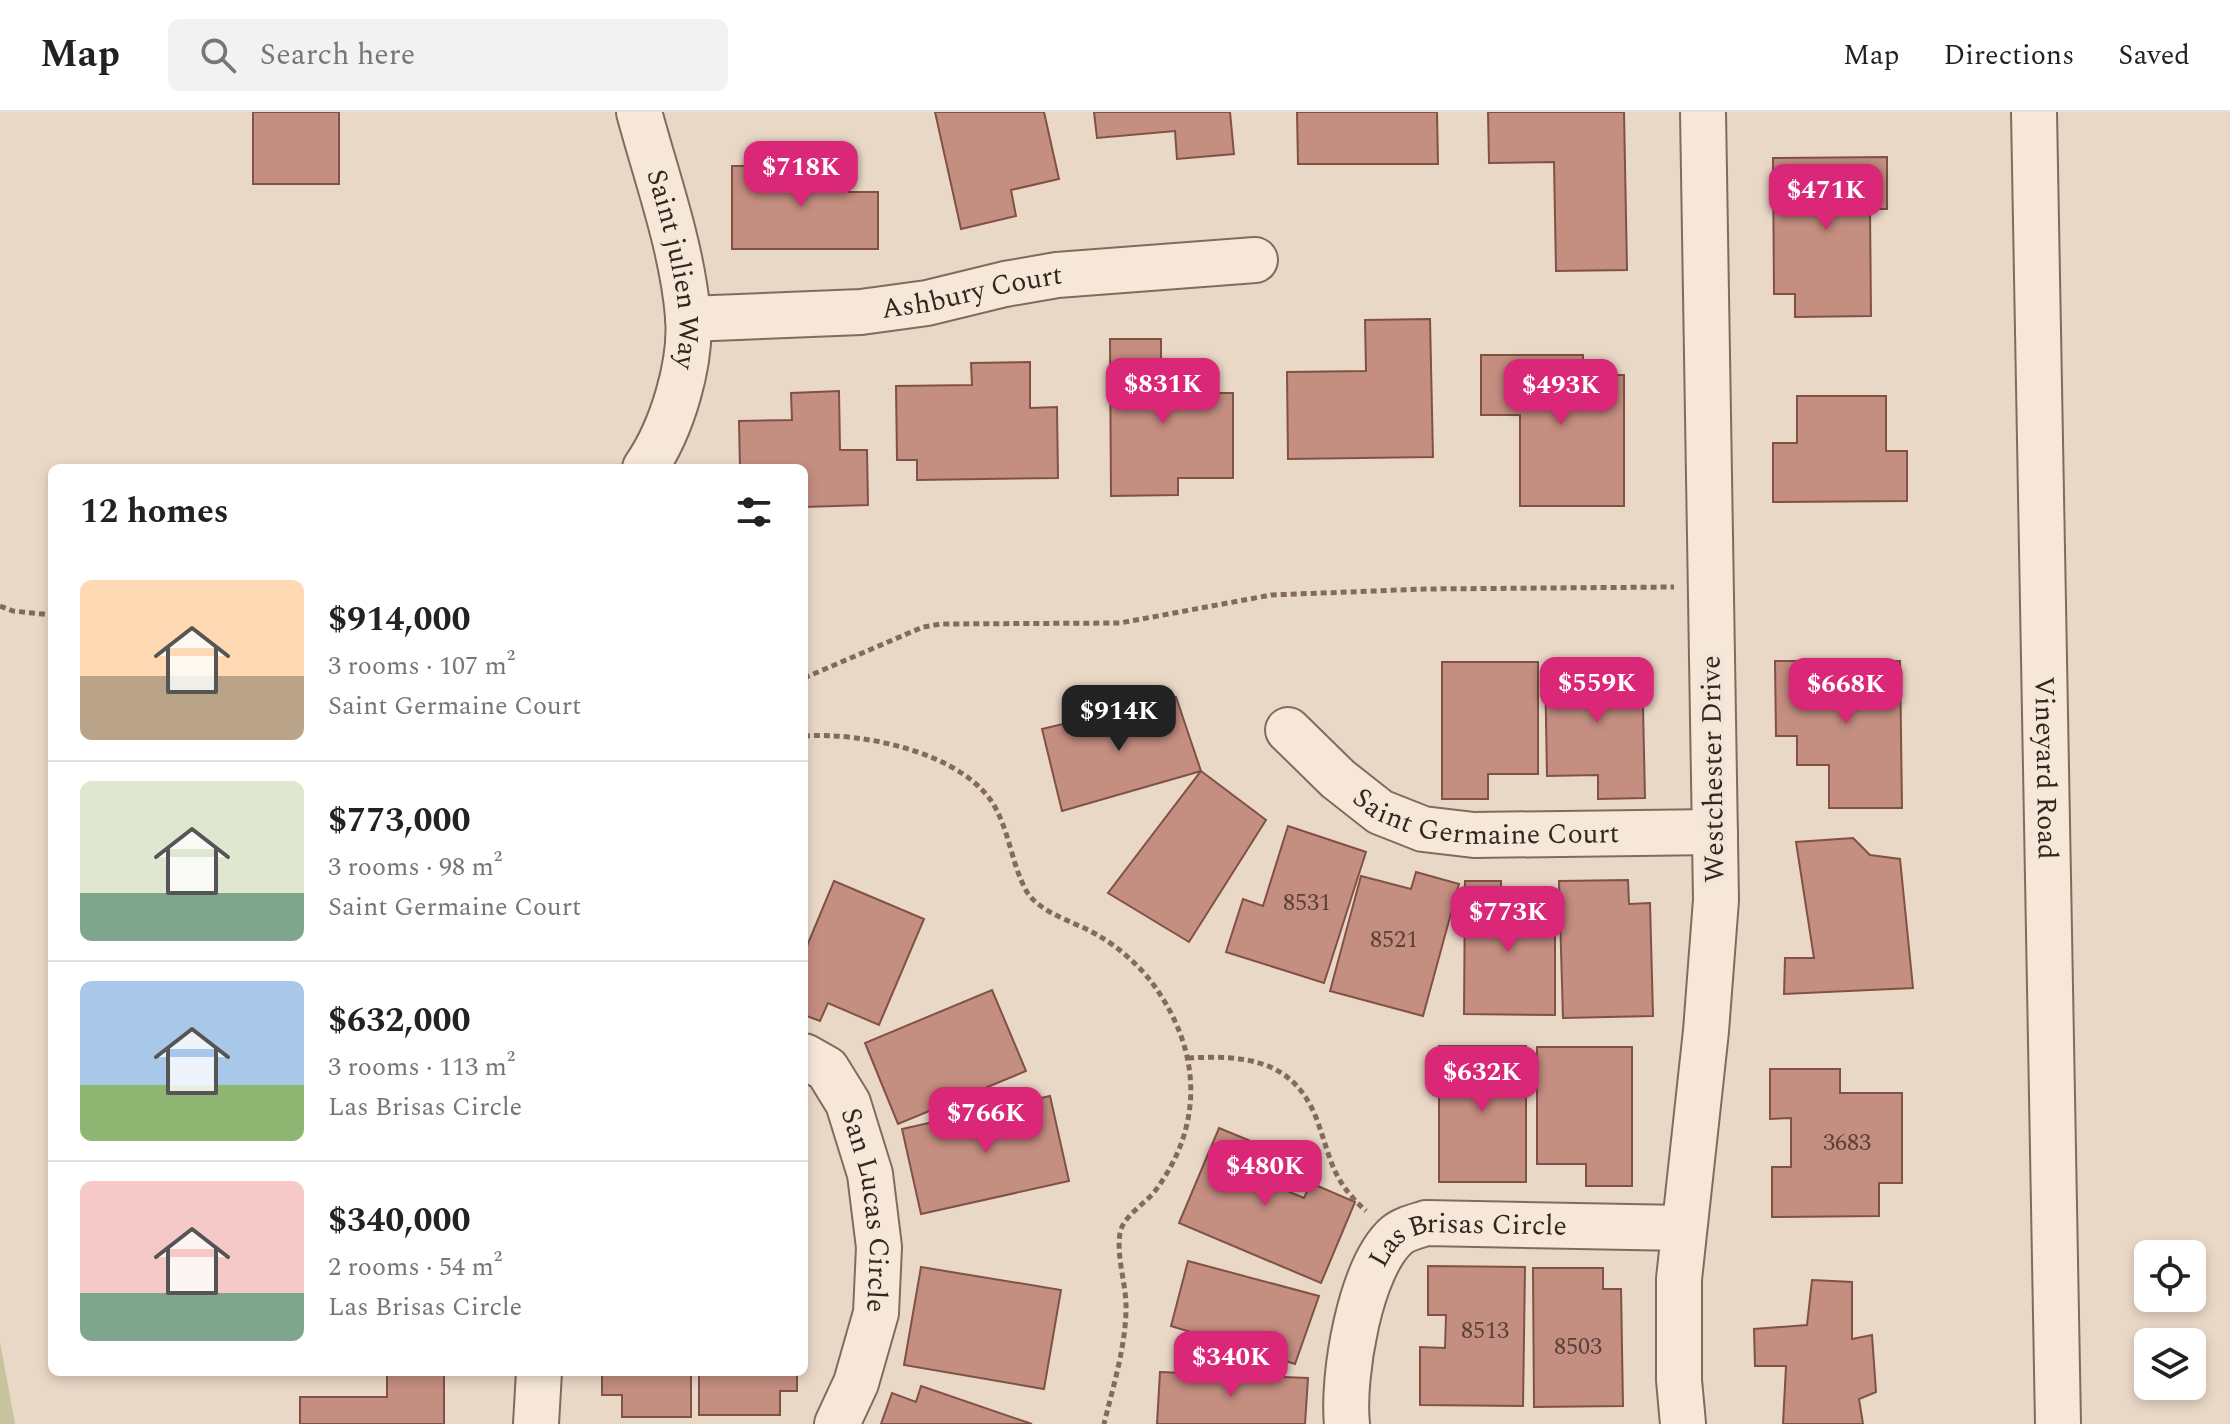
<!DOCTYPE html>
<html lang="en">
<head>
<meta charset="utf-8">
<style>
  :root { --surface:#fff; --page:#f2f2f2; --text:#222; --muted:#767676; --line:#e0e0e0; --accent:#db2777 }
  body { margin:0; font-family:Spectral,serif; background:var(--page); color:var(--text); height:100vh; display:flex; flex-direction:column; font-size:30px; white-space:nowrap }
  * { box-sizing:border-box; margin:0 }
  p { font-size:26px; color:var(--muted) }
  .icon { flex:none; width:44px; height:44px; fill:none; stroke:currentColor; stroke-width:2; stroke-linecap:round; stroke-linejoin:round }
  .map { position:relative; flex:1; overflow:hidden }
  .drawer { position:absolute; left:48px; top:352px; width:760px; height:912px; display:flex; flex-direction:column; background:var(--surface); border-radius:12px; box-shadow:0 4px 12px #0003 }
  .drawer>* { flex:none }
  .fabs { position:absolute; left:2134px; top:1128px; display:grid; gap:16px }
  .fabs a { display:grid; place-items:center; width:72px; height:72px; border-radius:12px; background:var(--surface); box-shadow:0 4px 12px #0003; font-size:40px }
  .price { position:absolute; translate:-50% -68px; padding:0 18px; border-radius:16px; background:var(--accent); color:#fff; font-size:26px; line-height:52px; filter:drop-shadow(0 2px 4px #0008) }
  .price::after { content:''; position:absolute; left:50%; top:48px; width:24px; height:18px; margin-left:-12px; background:inherit; clip-path:polygon(0 0,100% 0,50% 100%) }
  .price.current { background:#222; color:#fff }
  ul { padding:0; list-style:none }
  li { display:flex; align-items:center; gap:24px; height:200px; padding:0 32px }
  li+li { border-top:2px solid var(--line) }
  li span { display:grid; place-items:center; flex:none; width:224px; height:160px; border-radius:12px; color:#555 }
  li>.icon { margin-inline-start:auto }
  span .icon { width:96px; height:96px; fill:#fffc; stroke-width:1 }
  li b { font-size:34px }
  h2 { display:flex; justify-content:space-between; align-items:center; height:96px; padding:0 32px; font-size:34px }
  header { display:flex; align-items:center; gap:48px; box-sizing:border-box; height:112px; padding:0 40px; background:var(--surface); border-bottom:2px solid var(--line) }
  header strong { font-size:38px }
  nav { display:flex; gap:44px; margin-inline-start:auto; font-size:28px }
  .search { width:560px; height:72px; background:var(--page); display:flex; align-items:center; gap:20px; box-sizing:border-box; padding:0 28px; border-radius:12px; color:var(--muted); font-size:30px }
  .map>svg:first-child { display:block }
  .green { fill:#c7c39c }
  .building { fill:#c48e80; stroke:#815146; stroke-width:2 }
  .lines { fill:none; stroke-linecap:round; stroke-linejoin:round }
  .minor-casing { stroke:#846a5e; stroke-width:48 }
  .path { stroke:#846a5e; stroke-width:5; stroke-dasharray:6 4; stroke-linecap:butt }
  .minor { stroke:#f6e7d9; stroke-width:44 }
  .labels { text-anchor:middle; dominant-baseline:central; stroke-width:8; stroke-linejoin:round; paint-order:stroke }
  .number-label { font-size:24px; fill:#5a4038 }
  .street-label { font-size:28px; fill:#362620; stroke:#f2e4d6 }
</style>
</head>
<body>
<header>
<strong>Map</strong>
<div class="search"><svg class="icon" aria-label="search" viewBox="0 0 24 24"><circle cx="10" cy="10" r="6"/><path d="M15 15l6 6"/></svg>Search here</div>
<nav><a>Map</a><a>Directions</a><a>Saved</a></nav>
</header>
<div class="map">
<svg width="2230" height="1312" viewBox="0 0 2230 1312">
  <rect width="100%" height="100%" fill="#ead8c7"/>
  <path class="green" d="M0 1230 15 1312H0Z"/>
  <path class="building" d="M253 0H339V72H253Z
    M935 0H1044L1059 67 1011 78 1016 104 961 117Z
    M1094 0H1230L1234 42 1177 47 1175 19 1097 26Z
    M1297 0H1437L1438 52H1298Z
    M1488 0H1624L1627 158 1556 159 1554 50 1489 51Z
    M1887 45V97H1870L1871 204 1795 205V182H1774L1773 46Z
    M732 54H849V80H878V137H732Z
    M1430 207 1433 345 1288 347 1287 260 1366 259 1365 208Z
    M1110 227H1161V281H1233V366H1178V383L1111 384Z
    M1481 243H1583V263H1624V394H1520V303H1481Z
    M1030 250V296L1057 295 1058 366 917 368V348H897L896 274 972 273 971 251Z
    M839 279 840 338H867L868 393 804 395V356H740L739 309 792 308 791 281Z
    M1797 284H1886V339H1907V389L1773 390V331H1797Z
    M1642 549 1645 686 1598 687V663L1547 664 1545 551Z
    M1775 549H1900L1902 696H1829V653H1797V624H1776Z
    M1442 550H1538V662H1488V687H1442Z
    M1176 585 1201 659 1062 699 1042 617Z
    M1201 659 1266 708 1189 830 1108 781Z
    M1288 714 1366 740 1324 871 1226 840 1243 787 1263 794Z
    M1853 726 1870 743 1900 747 1913 876 1784 882 1785 846H1814L1796 730Z
    M1416 760 1459 772 1423 904 1330 879 1361 764 1411 777Z
    M1628 768 1629 792 1650 791 1653 904 1563 906 1559 769Z
    M834 769 924 807 879 913 828 891 820 909 804 903V841Z
    M1465 769H1501V790L1555 791V903L1464 902Z
    M992 878 1026 959 898 1012 865 931Z
    M1439 934H1526V1070H1439Z
    M1537 935H1632V1074H1586V1052H1537Z
    M1770 957H1840V981H1902V1071H1879V1104L1772 1105V1055H1791V1006L1770 1007Z
    M1050 984 1069 1069 921 1102 902 1017Z
    M1219 1016 1287 1044 1275 1074 1304 1086 1311 1071 1355 1090 1321 1171 1179 1111Z
    M1188 1149 1319 1184 1295 1252 1171 1214Z
    M1428 1154 1525 1155 1523 1294 1420 1293V1235L1445 1236 1446 1203H1428Z
    M921 1155 1061 1178 1044 1277 904 1253Z
    M1533 1156H1603V1177H1621L1623 1294 1534 1295Z
    M1812 1168 1852 1170V1227L1872 1223 1876 1280 1859 1287 1863 1312H1783L1786 1254H1755L1754 1217 1807 1213Z
    M602 1260H691V1305H622V1283H602Z
    M699 1260H797V1279H780V1303H699Z
    M1160 1260 1308 1266 1305 1312H1157Z
    M387 1261H444V1312H300V1285H387Z
    M921 1274 1032 1312H881L892 1281 916 1290Z"/>
  <g class="lines">
    <defs>
      <g id="minor">
        <path id="s1" d="M639 0C657 67 682 135 688 204 692 251 672 317 645 356"/>
        <path id="s2" d="M2034 0 2058 1312"/>
        <path id="s3" d="M688 207 861 200 927 191 1005 172 1057 163 1255 148"/>
        <path id="s4" d="M1288 618 1338 667 1380 700 1423 717 1474 723 1715 720"/>
        <path id="s5" d="M804 944 827 957 848 991 870 1062 879 1135 876 1201 856 1271 837 1312"/>
        <path d="M536 1312 539 1260"/>
        <path id="s6" d="M1347 1312C1342 1265 1360 1155 1397 1123 1404 1117 1417 1114 1426 1111L1683 1116"/>
        <path d="M1683 1312 1679 1268V1167L1706 919 1716 788 1703 0"/>
      </g>
    </defs>
    <use href="#minor" class="minor-casing"/>
    <path class="path" d="M0 494 13 499 52 503
      M804 566 923 515 941 512 1120 511 1271 483 1425 477 1674 475
      M804 624C862 620 964 640 995 695 1010 722 1012 754 1027 780 1042 803 1077 810 1099 824 1118 835 1140 854 1153 872 1201 938 1205 1012 1155 1079 1145 1092 1123 1104 1120 1121 1116 1147 1127 1173 1126 1199 1125 1237 1113 1275 1104 1312
      M1188 946C1245 943 1294 947 1317 1008 1332 1049 1331 1067 1366 1099"/>
    <use href="#minor" class="minor"/>
  </g>
  <g class="labels">
    <g class="number-label">
      <text x="1307" y="791">8531</text>
      <text x="1394" y="828">8521</text>
      <text x="1847" y="1031">3683</text>
      <text x="1485" y="1219">8513</text>
      <text x="1578" y="1235">8503</text>
    </g>
    <g class="street-label">
      <text stroke="none"><textPath href="#s1" startOffset="162">Saint julien Way</textPath></text>
      <text stroke="none"><textPath href="#s3" startOffset="286">Ashbury Court</textPath></text>
      <text stroke="none"><textPath href="#s2" startOffset="656">Vineyard Road</textPath></text>
      <text transform="translate(1713 657) rotate(-91)">Westchester Drive</text>
      <text stroke="none"><textPath href="#s4" startOffset="230">Saint Germaine Court</textPath></text>
      <text stroke="none"><textPath href="#s5" startOffset="176">San Lucas Circle</textPath></text>
      <text stroke="none"><textPath href="#s6" startOffset="268">Las Brisas Circle</textPath></text>
    </g>
  </g>
</svg>
<div class="fabs">
<a><svg class="icon" aria-label="locate" viewBox="0 0 24 24"><circle cx="12" cy="12" r="6"/><path d="M12 2v4M12 18v4M2 12h4M18 12h4"/></svg></a>
<a><svg class="icon" aria-label="layers" viewBox="0 0 24 24"><path d="M12 4l9 5-9 5-9-5zM3 14l9 5 9-5"/></svg></a>
</div>
<b class="price" style="left:801px;top:97px">$718K</b>
<b class="price" style="left:1826px;top:120px">$471K</b>
<b class="price" style="left:1163px;top:314px">$831K</b>
<b class="price" style="left:1561px;top:315px">$493K</b>
<b class="price" style="left:1597px;top:613px">$559K</b>
<b class="price" style="left:1846px;top:614px">$668K</b>
<b class="price current" style="left:1119px;top:641px">$914K</b>
<b class="price" style="left:1508px;top:842px">$773K</b>
<b class="price" style="left:1482px;top:1002px">$632K</b>
<b class="price" style="left:986px;top:1043px">$766K</b>
<b class="price" style="left:1265px;top:1096px">$480K</b>
<b class="price" style="left:1231px;top:1287px">$340K</b>
<section class="drawer">
<h2>12 homes<svg class="icon" aria-label="filters" viewBox="0 0 24 24"><path d="M4 7h16M4 17h16"/><circle cx="9" cy="7" r="2"/><circle cx="15" cy="17" r="2"/></svg></h2>
<ul>
<li><span style="background:linear-gradient(#ffd9b3 60%,#b9a48a 0)"><svg class="icon" aria-label="home" viewBox="0 0 24 24"><path d="M3 11l9-7 9 7M6 9v11h12V9"/></svg></span><div><b>$914,000</b><p>3 rooms · 107 m²</p><p>Saint Germaine Court</p></div></li>
<li><span style="background:linear-gradient(#dfe7d0 70%,#7fa58c 0)"><svg class="icon" aria-label="home" viewBox="0 0 24 24"><path d="M3 11l9-7 9 7M6 9v11h12V9"/></svg></span><div><b>$773,000</b><p>3 rooms · 98 m²</p><p>Saint Germaine Court</p></div></li>
<li><span style="background:linear-gradient(#a9c7e8 65%,#8fb573 0)"><svg class="icon" aria-label="home" viewBox="0 0 24 24"><path d="M3 11l9-7 9 7M6 9v11h12V9"/></svg></span><div><b>$632,000</b><p>3 rooms · 113 m²</p><p>Las Brisas Circle</p></div></li>
<li><span style="background:linear-gradient(#f6c9c9 70%,#7fa58c 0)"><svg class="icon" aria-label="home" viewBox="0 0 24 24"><path d="M3 11l9-7 9 7M6 9v11h12V9"/></svg></span><div><b>$340,000</b><p>2 rooms · 54 m²</p><p>Las Brisas Circle</p></div></li>
</ul>
</section>
</div>
</body>
</html>
